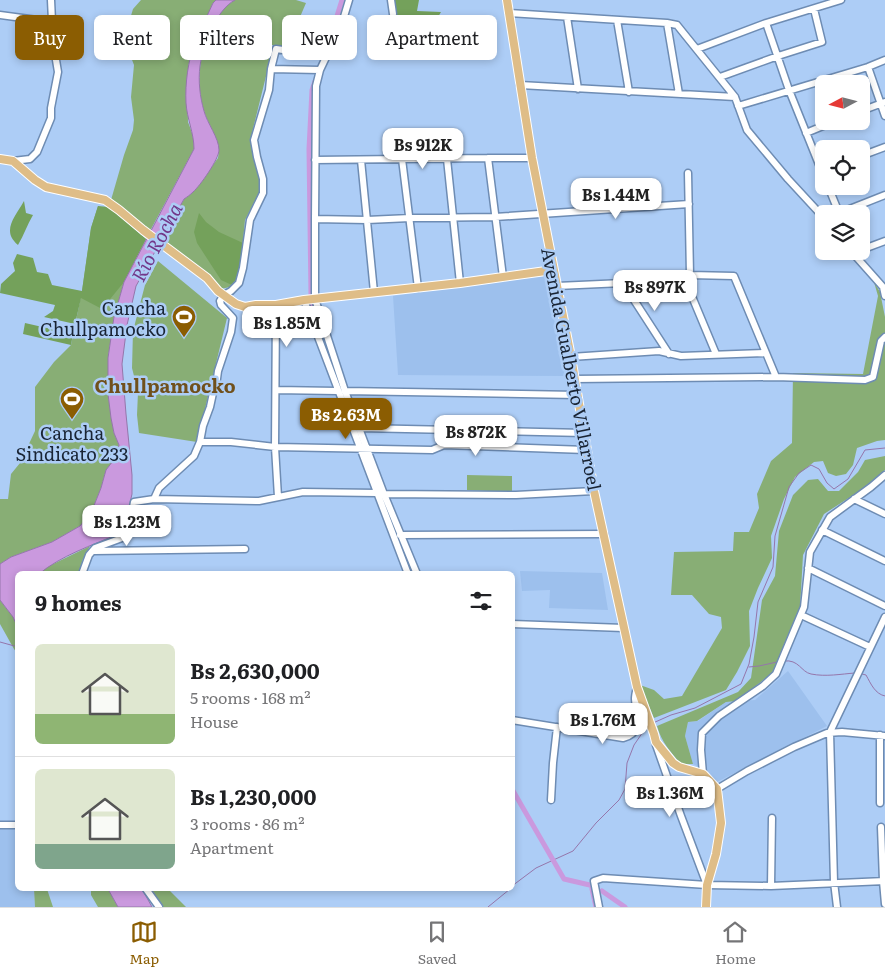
<!DOCTYPE html>
<html lang="en">
<head>
<meta charset="utf-8">
<style>
  :root { --surface:#fff; --page:#f6f6f6; --text:#202124; --muted:#757577; --line:#e0e0e0; --accent:#8b5d02 }
  body { margin:0; font-family:Literata,serif; background:var(--page); color:var(--text); height:100vh; display:flex; flex-direction:column; font-size:19px; white-space:nowrap }
  * { box-sizing:border-box; margin:0 }
  p { font-size:16px; color:var(--muted) }
  .icon { flex:none; width:28px; height:28px; fill:none; stroke:currentColor; stroke-width:2; stroke-linecap:round; stroke-linejoin:round }
  .map { position:relative; flex:1; overflow:hidden }
  .side { position:absolute; left:15px; top:571px; width:500px; height:320px; display:flex; flex-direction:column; background:var(--surface); border-radius:8px; box-shadow:0 2px 8px #0003 }
  .side>* { flex:none }
  .hud { position:absolute; left:15px; top:15px; width:500px; height:45px; display:flex; gap:10px }
  .needle { width:32px; rotate:263deg }
  .buttons { position:absolute; left:815px; top:75px; display:grid; gap:10px }
  .buttons a { display:grid; place-items:center; width:55px; height:55px; border-radius:8px; background:var(--surface); box-shadow:0 2px 8px #0003; font-size:25px }
  .price { position:absolute; translate:-50% -42px; padding:0 11px; border-radius:10px; background:#fff; color:#222; font-size:16px; line-height:32px; filter:drop-shadow(0 1px 2px #0008) }
  .price::after { content:''; position:absolute; left:50%; top:30px; width:15px; height:11px; margin-left:-8px; background:inherit; clip-path:polygon(0 0,100% 0,50% 100%) }
  .price.selected { background:var(--accent); color:#fff }
  ul { padding:0; list-style:none }
  li { display:flex; align-items:center; gap:15px; height:125px; padding:0 20px }
  li+li { border-top:1px solid var(--line) }
  li span { display:grid; place-items:center; flex:none; width:140px; height:100px; border-radius:8px; color:#555 }
  li>.icon { margin-inline-start:auto }
  span .icon { width:60px; height:60px; fill:#fffc; stroke-width:1 }
  li b { font-size:21px }
  h2 { display:flex; justify-content:space-between; align-items:center; height:60px; padding:0 20px; font-size:21px }
  .pill { padding:0 18px; border-radius:8px; background:var(--surface); box-shadow:0 2px 8px #0003; font-size:18px; line-height:45px }
  .pill.selected { background:var(--accent); color:#fff }
  .menu { display:flex; justify-content:space-around; align-items:center; height:70px; border-top:1px solid var(--line); background:var(--surface); font-size:14px; color:var(--muted) }
  .menu a { display:grid; justify-items:center; gap:2px }
  .menu .selected { color:var(--accent) }
  .map>svg:first-child { display:block }
  .built { fill:#9dc0ed }
  .green { fill:#88ae75 }
  .forest { fill:#74a15b }
  .water { fill:#ca99de; stroke:#9576ab }
  .lines { fill:none; stroke-linecap:round; stroke-linejoin:round }
  .stream { stroke:#9576ab; stroke-width:1 }
  .canal { stroke:#ca99de; stroke-width:5 }
  .minor-casing { stroke:#6e8cb3; stroke-width:9 }
  .major-casing { stroke:#fff; stroke-width:10 }
  .minor { stroke:#fff; stroke-width:6 }
  .major { stroke:#dfbd87; stroke-width:8 }
  .labels { text-anchor:middle; dominant-baseline:central; stroke-width:5; stroke-linejoin:round; paint-order:stroke }
  .poi-label { font-size:18px; fill:#192434; stroke:#adcdf6; text-anchor:end }
  .street-label { font-size:18px; fill:#192434; stroke:#adcdf6 }
  .water-label { font-size:19px; font-style:italic; fill:#723789; stroke:#adcdf6 }
  .neighbourhood-label { font-size:19px; font-weight:bold; fill:#70501c; stroke:#adcdf6 }
</style>
</head>
<body>
<div class="map">
<svg width="885" height="907" viewBox="0 0 885 907">
  <rect width="100%" height="100%" fill="#adcdf6"/>
  <path class="built" d="M544 275 564 363 566 376 398 375 393 296Z
    M520 571 602 573 608 610 549 608 550 590 522 591Z
    M788 671 827 726 717 782 707 771 693 764 685 736 688 722 698 721 726 702 755 700Z
    M0 828H17L18 889H34L35 907H0Z"/>
  <path class="green" d="M141 0H216L213 3 196 42 189 62 187 82 188 122 194 138V149L150 231 111 200 124 155 133 130 134 120 131 97 134 65 124 39 133 9Z
    M235 0H296L306 3 297 24 292 47H283L222 36 211 32C215 20 223 6 235 0Z
    M208 38 272 52 251 137 253 154 260 172 259 193 245 220 241 263 234 286 221 289 210 276 162 239 184 199 193 192 218 158C221 142 210 128 205 114 196 89 198 62 208 38Z
    M98 206 146 239 124 282 114 317 108 358V394L114 433 119 445 116 457 106 470 101 488 91 513 80 526 52 542 11 557 0 564V499H8L11 474 20 463 35 431V387L54 362 71 345 82 291 91 228Z
    M158 261 227 318 197 442 139 433 137 415 138 392 132 368 133 331 145 285Z
    M874 282 880 292 885 317V440L877 441 857 448 853 465 846 474 836 476 828 473 823 461 814 462 795 477 784 499 771 536 772 558 758 588 749 611 750 646 737 672 726 690 654 718 640 685 654 690 664 699 682 696 722 628 721 617 709 614 692 595H671L674 552 733 551 734 532H749L759 508 757 494 771 461 792 443 793 373 863 374 878 296Z
    M885 456V470L861 490 824 514 803 555 800 608 772 673 737 701 726 702 697 721 688 722 685 736 693 764H681C671 753 661 741 657 726L738 692 751 678 762 600 775 576 779 531 793 495 808 480 818 479 828 491H839L858 472 865 460Z
    M467 475 512 476V492L467 490Z
    M90 546 83 559 78 574H39L47 567Z
    M0 600 13 617 17 626V653L14 649 0 624Z
    M34 889H47L53 907H35Z
    M91 889H108L118 907H98L91 895Z
    M151 889H168L186 907H163Z"/>
  <path class="forest" d="M393 0H419L417 11 441 12 434 24 400 26Z
    M24 201 26 213 33 215C27 225 24 235 18 245 1 231 15 217 24 201Z
    M98 206 109 207 146 239 124 282 102 309 81 298 75 324 44 317 53 311 55 305 0 293 1 284 15 271 13 263 17 254 33 258 37 272 48 274 52 285 82 291 91 228Z
    M199 213 206 222 219 232 243 243 241 263 234 286 221 280 197 243 194 232Z
    M25 323 73 334 71 345 23 334Z"/>
  <path class="water" d="M216 0H235C216 10 203 45 200 66 198 81 200 97 204 111 207 123 219 138 219 150 219 159 200 186 193 192 190 195 187 197 184 199L136 286 127 325 122 364 126 414 132 475V494L127 516 118 534C93 545 60 556 39 574H18L17 626 13 617 0 600V564L11 557 52 542 80 526 91 513 101 488 106 470 116 457 119 445 114 433 111 418 108 394V358L114 317 124 282 194 149C194 133 187 119 186 103 185 83 188 61 195 42 201 29 207 16 213 3Z
    M108 889H142L152 907H118Z"/>
  <g class="lines">
    <path class="stream" d="M0 642 18 647
      M784 661C799 659 801 672 811 674 826 677 841 674 855 673
      M749 667 759 666 777 662
      M862 674 866 675C871 684 875 694 885 696
      M653 723 671 715 695 708 741 684 749 664 754 637 758 602 773 567 775 536 789 487 799 473 811 465 819 469 827 483 834 489 848 479 865 450 885 448
      M512 886 536 868 573 851 596 823 619 800 625 789 627 763 634 745 647 726
      M488 907 510 889"/>
    <path class="canal" d="M327 48 342 0
      M311 295 309 149 312 90 315 81
      M311 303 312 310 319 331
      M393 527 406 557
      M409 565 412 574
      M512 789 564 879 594 886
      M592 885V889L596 907
      M602 891 625 907"/>
    <defs>
      <path id="minor" d="M349 0 334 50 329 51 320 70 316 86 315 219V299L345 391 384 494 417 574
        M391 0 393 14
        M509 13 667 23 677 25 735 97 747 130 788 179 824 218
        M0 15 52 22
        M567 17 578 89
        M617 20 629 92
        M667 23 679 94
        M766 23 789 90 824 177
        M697 49 766 23 841 0
        M868 67 885 116
        M271 69 320 70
        M720 77 778 56 822 42 814 9
        M520 85 735 97
        M738 106 868 67 885 60
        M861 111 885 102
        M806 133 835 121
        M861 156 885 147
        M488 158 503 277
        M402 159 418 288
        M447 159 460 283
        M315 160 488 158H532
        M361 160 374 292
        M13 161 30 159 37 152 51 118V108L58 72 53 42 51 0
        M688 173 690 275
        M828 186 839 213
        M837 214 885 195
        M315 219 367 220 410 218 495 217 689 204
        M861 250 885 241
        M851 251 883 287 885 296
        M683 275 716 354
        M623 283 669 354
        M557 286 623 283 690 275 734 276 776 377
        M304 300 408 574
        M276 305 275 447 278 497
        M571 357 659 351 681 356 766 353
        M574 379 776 377 865 380 873 377 881 341 885 337
        M276 390 337 391
        M345 391 577 395
        M360 428 584 433
        M200 442H231L275 447 432 450 444 445 586 450
        M154 499 159 488 194 456 200 442 203 426 210 407 213 393 216 386 218 371 231 332 233 318 221 305 220 301 224 295 231 291 239 283 243 268 250 220 263 193V179L257 157 254 140 269 90 271 69 276 49 297 52 329 51
        M854 499 885 514
        M822 530 885 561
        M400 535 604 534
        M94 551 245 549
        M808 568 885 606
        M82 574 89 555 95 548 122 538 130 523 134 502 154 499 259 501 303 492 377 493 384 494 516 495 594 491
        M801 615 870 647
        M512 624 624 628
        M512 720 623 738C644 733 636 714 635 699 635 695 636 691 637 687
        M656 745 681 816 707 885
        M703 774 701 750 702 733 719 716 763 686 776 674 804 607 810 552 830 517 871 487 885 475
        M717 789 747 771 794 747 827 733 842 732 885 736
        M551 800 553 763 557 727
        M880 803V735
        M0 825H18
        M881 827 883 881 885 904
        M771 886 772 818
        M146 889 159 907
        M599 907 594 881 603 878 707 885 771 886 885 881
        M837 907 834 882 830 732 885 617"/>
      <path id="major" d="M507 0 532 158 571 357 594 491 637 687 654 734 656 742 673 763 679 767 703 774 717 789 721 823 716 854 707 885 706 907
        M0 159 13 161 35 180 46 187 105 200 119 210 143 230 207 278 218 291 236 304 245 307 256 305H276L304 300 460 283 553 270"/>
    </defs>
    <use href="#minor" class="minor-casing"/>
    <use href="#major" class="major-casing"/>
    <use href="#minor" class="minor"/>
    <use href="#major" class="major"/>
  </g>
  <defs>
    <symbol id="stadium-pin" viewBox="-11 -11 22 30"><path d="M0 17L-7.5 6A9.5 9.5 0 1 1 7.5 6Z" fill="#8b5d02" stroke="#adcdf6"/><path d="M0-5a6.5 5 0 1 0 0 10a6.5 5 0 1 0 0-10ZM-3.5-1.8h7v3.6h-7Z" fill="#fff"/></symbol>
  </defs>
  <g fill-rule="evenodd">
    <use href="#stadium-pin" x="170" y="303" width="28" height="38"/>
    <use href="#stadium-pin" x="58" y="385" width="28" height="38"/>
  </g>
  <g class="labels">
    <g class="poi-label">
      <text x="166" y="307">Cancha<tspan x="166" dy="21">Chullpamocko</tspan></text>
      <text x="72" y="432" text-anchor="middle">Cancha<tspan x="72" dy="21">Sindicato 233</tspan></text>
    </g>
    <g class="street-label">
      <text transform="translate(572 369) rotate(79)">Avenida Gualberto Villarroel</text>
    </g>
    <g class="water-label">
      <text transform="translate(156 242) rotate(-62)">Río Rocha</text>
    </g>
    <g class="neighbourhood-label">
      <text x="165" y="385">Chullpamocko</text>
    </g>
  </g>
</svg>
<div class="buttons">
<a><svg class="needle" viewBox="-14 -14 28 28"><path d="M0-13l5 13h-10z" fill="#e53935"/><path d="M0 13l5-13h-10z" fill="#757577"/></svg></a>
<a><svg class="icon" aria-label="locate" viewBox="0 0 24 24"><circle cx="12" cy="12" r="6"/><path d="M12 2v4M12 18v4M2 12h4M18 12h4"/></svg></a>
<a><svg class="icon" aria-label="layers" viewBox="0 0 24 24"><path d="M12 4l9 5-9 5-9-5zM3 14l9 5 9-5"/></svg></a>
</div>
<b class="price" style="left:423px;top:170px">Bs 912K</b>
<b class="price" style="left:616px;top:220px">Bs 1.44M</b>
<b class="price" style="left:655px;top:312px">Bs 897K</b>
<b class="price" style="left:287px;top:348px">Bs 1.85M</b>
<b class="price selected" style="left:346px;top:440px">Bs 2.63M</b>
<b class="price" style="left:476px;top:457px">Bs 872K</b>
<b class="price" style="left:127px;top:547px">Bs 1.23M</b>
<b class="price" style="left:603px;top:745px">Bs 1.76M</b>
<b class="price" style="left:670px;top:818px">Bs 1.36M</b>
<div class="hud">
<a class="pill selected">Buy</a>
<a class="pill">Rent</a>
<a class="pill">Filters</a>
<a class="pill">New</a>
<a class="pill">Apartment</a>
</div>
<section class="side">
<h2>9 homes<svg class="icon" aria-label="filters" viewBox="0 0 24 24"><path d="M4 7h16M4 17h16"/><circle cx="9" cy="7" r="2"/><circle cx="15" cy="17" r="2"/></svg></h2>
<ul>
<li><span style="background:linear-gradient(#dfe7d0 70%,#8fb573 0)"><svg class="icon" aria-label="home" viewBox="0 0 24 24"><path d="M3 11l9-7 9 7M6 9v11h12V9"/></svg></span><div><b>Bs 2,630,000</b><p>5 rooms · 168 m²</p><p>House</p></div></li>
<li><span style="background:linear-gradient(#dfe7d0 75%,#7fa58c 0)"><svg class="icon" aria-label="home" viewBox="0 0 24 24"><path d="M3 11l9-7 9 7M6 9v11h12V9"/></svg></span><div><b>Bs 1,230,000</b><p>3 rooms · 86 m²</p><p>Apartment</p></div></li>
</ul>
</section>
</div>
<nav class="menu">
<a class="selected"><svg class="icon" aria-label="map" viewBox="0 0 24 24"><path d="M3 6l6-2 6 2 6-2v14l-6 2-6-2-6 2zM9 4v14M15 6v14"/></svg>Map</a>
<a><svg class="icon" aria-label="saved" viewBox="0 0 24 24"><path d="M7 4h10v16l-5-4-5 4z"/></svg>Saved</a>
<a><svg class="icon" aria-label="home" viewBox="0 0 24 24"><path d="M3 11l9-7 9 7M6 9v11h12V9"/></svg>Home</a>
</nav>
</body>
</html>
